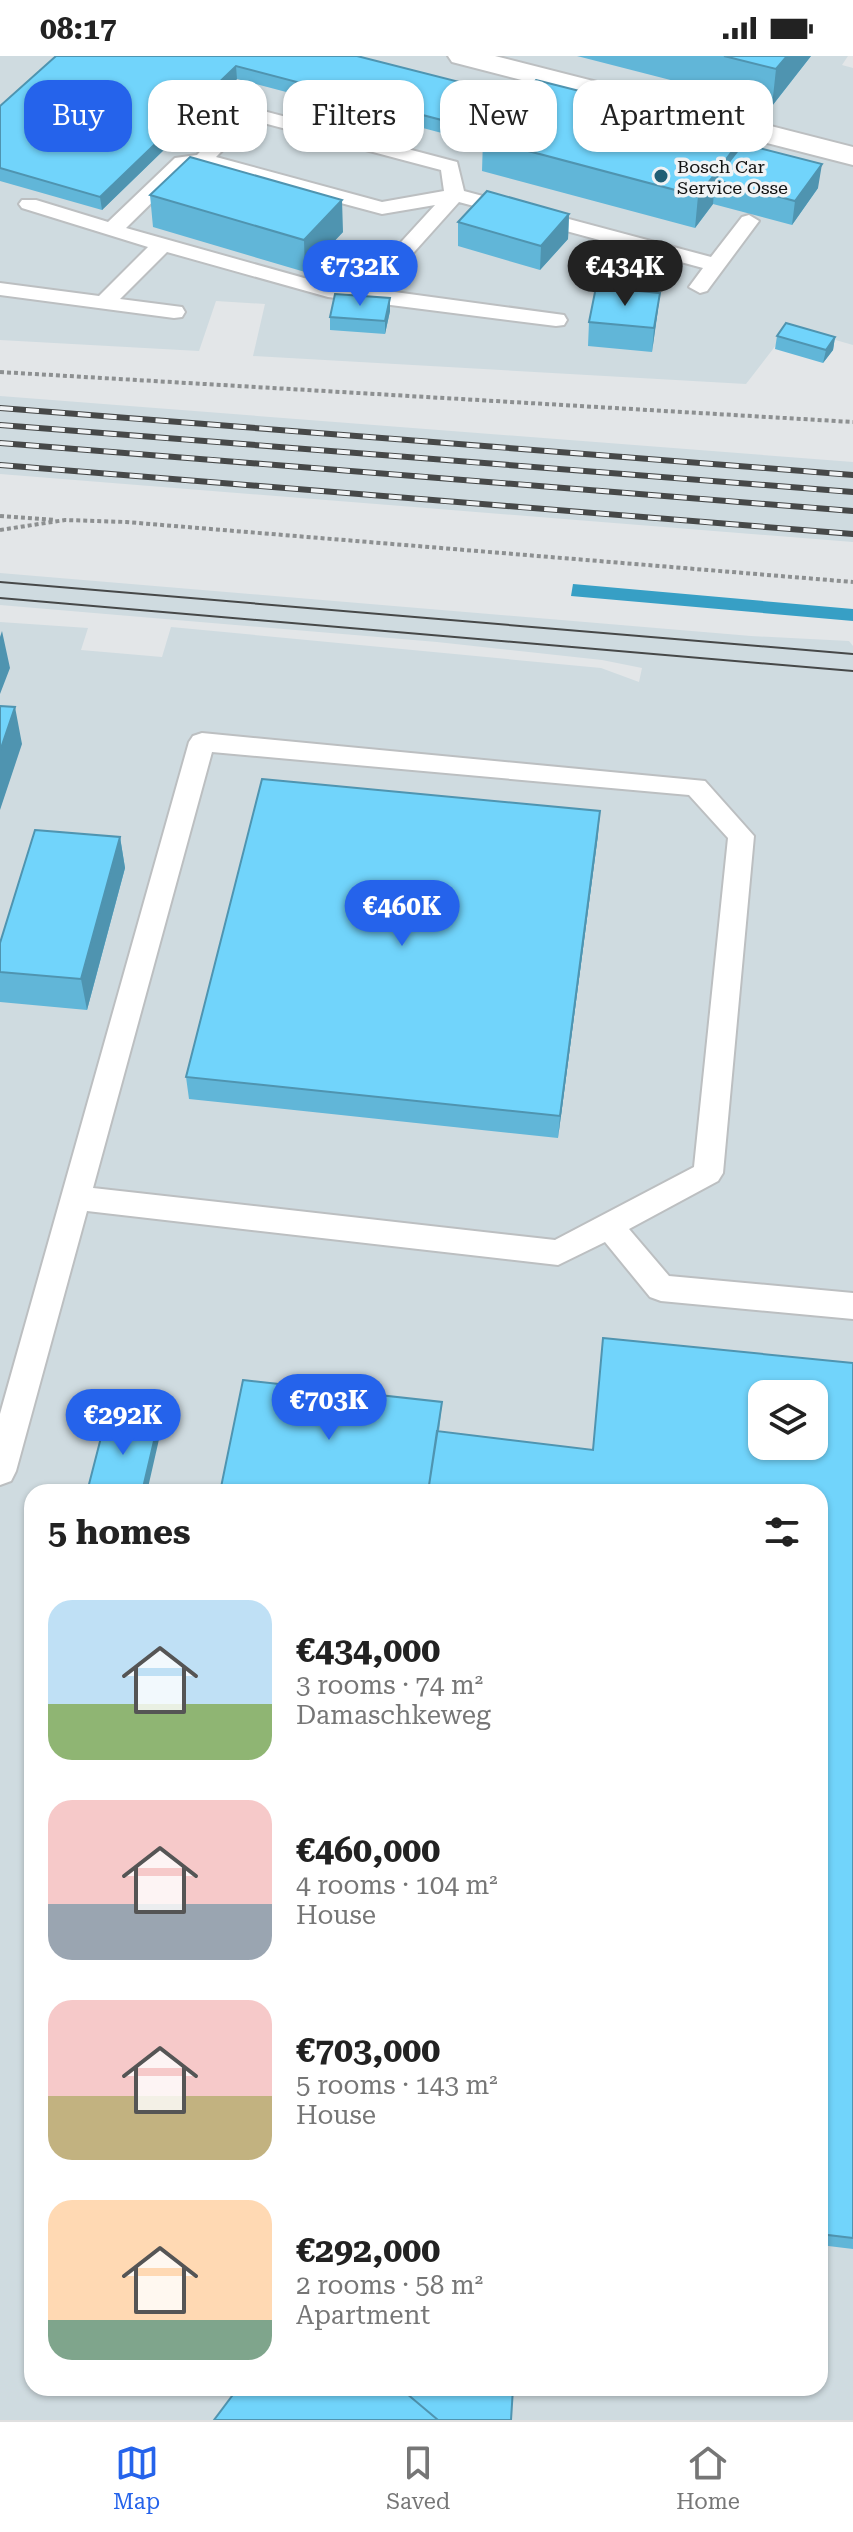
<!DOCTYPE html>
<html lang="en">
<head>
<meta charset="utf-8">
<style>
  :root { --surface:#fff; --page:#f6f6f6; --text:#222; --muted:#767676; --line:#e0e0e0; --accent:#2563eb }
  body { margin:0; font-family:"Roboto Serif",serif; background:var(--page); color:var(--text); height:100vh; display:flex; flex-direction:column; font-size:30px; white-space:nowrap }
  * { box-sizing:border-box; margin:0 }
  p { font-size:26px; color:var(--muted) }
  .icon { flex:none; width:44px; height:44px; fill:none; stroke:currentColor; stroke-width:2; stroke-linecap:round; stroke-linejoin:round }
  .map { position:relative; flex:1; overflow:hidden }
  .panel { position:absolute; left:24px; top:1428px; width:804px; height:912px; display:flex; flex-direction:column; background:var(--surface); border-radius:24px; box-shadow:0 2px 6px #0004 }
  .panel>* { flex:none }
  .banner { position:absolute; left:24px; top:24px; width:806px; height:72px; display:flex; gap:16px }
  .fabs { position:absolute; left:748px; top:1324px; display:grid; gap:16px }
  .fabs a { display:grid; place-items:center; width:80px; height:80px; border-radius:16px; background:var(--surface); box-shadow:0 2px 6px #0004; font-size:40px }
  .price { position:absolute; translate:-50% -68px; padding:0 18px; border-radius:28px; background:var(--accent); color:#fff; font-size:26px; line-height:52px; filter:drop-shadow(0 2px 4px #0008) }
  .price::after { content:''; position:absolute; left:50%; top:48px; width:24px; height:18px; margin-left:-12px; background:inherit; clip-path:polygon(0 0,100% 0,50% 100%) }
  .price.active { background:#222; color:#fff }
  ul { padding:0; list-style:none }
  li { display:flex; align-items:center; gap:24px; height:200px; padding:0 24px }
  li span { display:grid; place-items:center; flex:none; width:224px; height:160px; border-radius:24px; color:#555 }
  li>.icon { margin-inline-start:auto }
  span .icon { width:96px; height:96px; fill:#fffc; stroke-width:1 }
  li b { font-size:34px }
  h2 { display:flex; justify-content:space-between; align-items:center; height:96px; padding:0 24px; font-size:34px }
  .tag { padding:0 28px; border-radius:24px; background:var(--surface); box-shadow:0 2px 6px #0004; font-size:28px; line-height:72px }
  .tag.active { background:var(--accent); color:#fff }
  .status { display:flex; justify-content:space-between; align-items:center; height:56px; padding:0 40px; background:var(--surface); direction:ltr }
  .status svg { height:22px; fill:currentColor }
  .menu { display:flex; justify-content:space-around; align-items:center; height:112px; border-top:2px solid var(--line); background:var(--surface); font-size:22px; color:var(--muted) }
  .menu a { display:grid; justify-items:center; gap:4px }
  .menu .active { color:var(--accent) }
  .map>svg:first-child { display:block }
  .built { fill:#cfdbe0; fill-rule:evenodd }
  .water { fill:#379fc5 }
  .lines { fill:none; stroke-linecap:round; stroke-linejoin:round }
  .service-casing { stroke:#bcbfc1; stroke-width:4 }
  .minor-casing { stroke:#bcbfc1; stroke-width:4 }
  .path { stroke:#8d9091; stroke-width:4; stroke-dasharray:4 3; stroke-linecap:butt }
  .service { fill:#fff; fill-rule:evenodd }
  .minor { fill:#fff; fill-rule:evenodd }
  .tram { stroke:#464848; stroke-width:2 }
  .rail-casing { stroke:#464848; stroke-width:6 }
  .rail { stroke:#f0f3f5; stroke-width:4; stroke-dasharray:13; stroke-linecap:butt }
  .wall { fill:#61b6d8 }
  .shaded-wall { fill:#4f94b0 }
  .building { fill:#71d4fb; stroke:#4f94b0; stroke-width:2; fill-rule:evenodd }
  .poi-dot { fill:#205e74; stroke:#f0f3f5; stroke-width:3 }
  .labels { text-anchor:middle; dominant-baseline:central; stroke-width:7; stroke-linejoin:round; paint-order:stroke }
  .far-poi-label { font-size:18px; fill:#121313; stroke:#f0f3f5; text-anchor:start }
</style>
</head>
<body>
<div class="status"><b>08:17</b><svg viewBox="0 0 49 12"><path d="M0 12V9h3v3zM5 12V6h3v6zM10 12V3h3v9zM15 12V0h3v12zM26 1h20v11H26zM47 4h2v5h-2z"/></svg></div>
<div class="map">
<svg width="853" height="2364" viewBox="0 0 853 2364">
  <rect width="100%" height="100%" fill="#e3e6e8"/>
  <path class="built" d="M0 0H848L842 9 853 12V289L790 271 746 328 253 300 265 248 216 245 199 295 0 284Z
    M0 340 853 406V486L0 418Z
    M0 517 751 580 849 585 853 590V2364H0V566L88 572 81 594 162 601 171 571 601 612 639 626 642 612 602 604 437 586 0 549ZM762 1338H814V1390H762ZM32 1436H820V2332H32Z"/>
  <path class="water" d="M573 528 853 553V565L571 540Z"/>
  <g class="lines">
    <defs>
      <path id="service" d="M248 51 457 106 464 135 711 201 742 161 749 159 759 165 707 235 700 237 689 231 703 212 459 146 380 234 564 259 567 264 564 269 556 270 328 241 167 196 120 243 182 251 185 256 182 261 174 262 0 239V227L99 240 148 191 22 152 19 148 22 144H36L108 166 175 102 197 99 241 53ZM252 64 441 114 444 135 382 146 216 101ZM203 110 382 158 435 149 360 231 329 229 126 172 188 111Z
        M202 677 705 725 754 780 723 1117 718 1125 629 1173 669 1220 853 1237V1263L661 1245 650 1241 605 1186 558 1209 87 1155 16 1415 11 1425 0 1429V1358L189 686 193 680ZM212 696 689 739 728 782 694 1111 555 1184 93 1132Z"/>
      <path id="minor" d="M448 0H495L853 91V109L452 6Z"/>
    </defs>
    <use href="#service" class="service-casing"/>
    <use href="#minor" class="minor-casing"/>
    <path class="path" d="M0 316 853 366
      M0 460 55 464
      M0 474 65 464 126 466 853 526"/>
    <use href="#service" class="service"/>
    <use href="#minor" class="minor"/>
    <path class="tram" d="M0 526 853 598
      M0 542 853 615"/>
    <defs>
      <path id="rail" d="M0 352 853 419
        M0 369 853 436
        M0 387 853 455
        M0 409 853 478"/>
    </defs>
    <use href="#rail" class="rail-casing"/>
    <use href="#rail" class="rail"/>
  </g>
  <path class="wall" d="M56 0H357L487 46 457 81 237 23 102 154 0 125V50Z
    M577 0H811L772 50Z
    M746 77 745 88 818 132 792 169 713 148 695 172 482 115 483 83Z
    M150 139 343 176 305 216 153 171Z
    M569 158 568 183 540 214 458 190V166Z
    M660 237 652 296 588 290 589 266Z
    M390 242V255L385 278 330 274V261Z
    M777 280 835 281 833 294 823 307 775 293Z
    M598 779 558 1082 189 1043 186 1021Z
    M120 781 125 812 87 954 0 946V887Z
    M853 1307V2193L820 2189V1436H220L442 1346 439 1376 592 1394Z"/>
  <path class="shaded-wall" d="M787 0H811L772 50 776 13Z
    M236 10 237 23 102 154 100 141Z
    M487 33V46L457 81V68Z
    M746 77 742 109 715 124 713 148 695 172 698 140Z
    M822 108 818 132 792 169 795 145Z
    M342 144 343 176 305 216 304 184Z
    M569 158 568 183 540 214 541 190Z
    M660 237 657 261 652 296 654 272Z
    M390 242V255L385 278V265Z
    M835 281 833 294 823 307 826 294Z
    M2 575 10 612 0 638V581Z
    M15 651 22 688 0 754V695Z
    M600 755 598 779 558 1082 560 1060Z
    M120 781 125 812 87 954 81 923Z
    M158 1368 160 1379 147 1436H142Z"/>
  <path class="building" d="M56 0H357L487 33 457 68 236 10 100 141 0 112V50Z
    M724 0H787L776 13Z
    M536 24 746 77 698 140 483 83Z
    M743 88 822 108 795 145 715 124Z
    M190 101 342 144 304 184 150 139Z
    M487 135 569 158 541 190 458 166Z
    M596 231 660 237 654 272 589 266Z
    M335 238 390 242 385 265 330 261Z
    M786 267 835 281 826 294 777 280Z
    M0 650 15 651 0 695Z
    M262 723 600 755 560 1060 186 1021Z
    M35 774 120 781 81 923 0 916V887Z
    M603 1282 853 1307V2182L820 2178V1436H428L437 1375 593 1394ZM762 1338H814V1390H762Z
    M243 1324 442 1346 428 1436H220Z
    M106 1362 158 1368 142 1436H87Z
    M238 2332H400L438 2364H214Z
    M400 2332H513L511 2364H438Z"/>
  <circle class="poi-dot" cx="661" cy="120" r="8"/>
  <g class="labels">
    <g class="far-poi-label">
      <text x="677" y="110">Bosch Car<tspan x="677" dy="21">Service Osse</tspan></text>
    </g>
  </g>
</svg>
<div class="fabs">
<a><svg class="icon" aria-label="layers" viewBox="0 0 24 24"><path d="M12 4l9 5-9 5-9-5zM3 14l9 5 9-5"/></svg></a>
</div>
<b class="price" style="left:360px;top:252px">€732K</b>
<b class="price active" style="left:625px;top:252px">€434K</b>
<b class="price" style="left:402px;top:892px">€460K</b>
<b class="price" style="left:329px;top:1386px">€703K</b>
<b class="price" style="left:123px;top:1401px">€292K</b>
<div class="banner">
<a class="tag active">Buy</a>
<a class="tag">Rent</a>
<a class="tag">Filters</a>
<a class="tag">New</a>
<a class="tag">Apartment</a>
</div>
<section class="panel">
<h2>5 homes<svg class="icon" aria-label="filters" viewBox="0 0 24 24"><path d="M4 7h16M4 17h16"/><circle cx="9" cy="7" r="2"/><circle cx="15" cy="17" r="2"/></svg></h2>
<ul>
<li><span style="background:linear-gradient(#bfe0f5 65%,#8fb573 0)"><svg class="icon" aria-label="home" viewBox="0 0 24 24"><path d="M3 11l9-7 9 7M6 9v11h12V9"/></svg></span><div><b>€434,000</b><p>3 rooms · 74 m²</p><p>Damaschkeweg</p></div></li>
<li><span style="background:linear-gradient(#f6c9c9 65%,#9aa5b1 0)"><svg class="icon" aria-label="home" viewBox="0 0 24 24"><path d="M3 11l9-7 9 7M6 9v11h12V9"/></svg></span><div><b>€460,000</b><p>4 rooms · 104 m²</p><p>House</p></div></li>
<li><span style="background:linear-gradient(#f6c9c9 60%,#c2b280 0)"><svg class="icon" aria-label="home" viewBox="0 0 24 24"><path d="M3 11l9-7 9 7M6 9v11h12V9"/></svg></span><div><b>€703,000</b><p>5 rooms · 143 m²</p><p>House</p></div></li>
<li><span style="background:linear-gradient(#ffd9b3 75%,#7fa58c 0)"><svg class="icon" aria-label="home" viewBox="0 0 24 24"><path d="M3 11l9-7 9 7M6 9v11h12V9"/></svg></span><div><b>€292,000</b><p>2 rooms · 58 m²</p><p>Apartment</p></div></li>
</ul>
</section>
</div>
<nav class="menu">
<a class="active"><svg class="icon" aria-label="map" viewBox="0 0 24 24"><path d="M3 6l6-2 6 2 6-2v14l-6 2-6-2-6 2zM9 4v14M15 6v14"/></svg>Map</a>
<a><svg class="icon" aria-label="saved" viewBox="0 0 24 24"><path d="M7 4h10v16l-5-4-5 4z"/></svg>Saved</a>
<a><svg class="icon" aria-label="home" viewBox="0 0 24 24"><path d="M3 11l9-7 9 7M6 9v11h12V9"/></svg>Home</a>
</nav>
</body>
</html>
